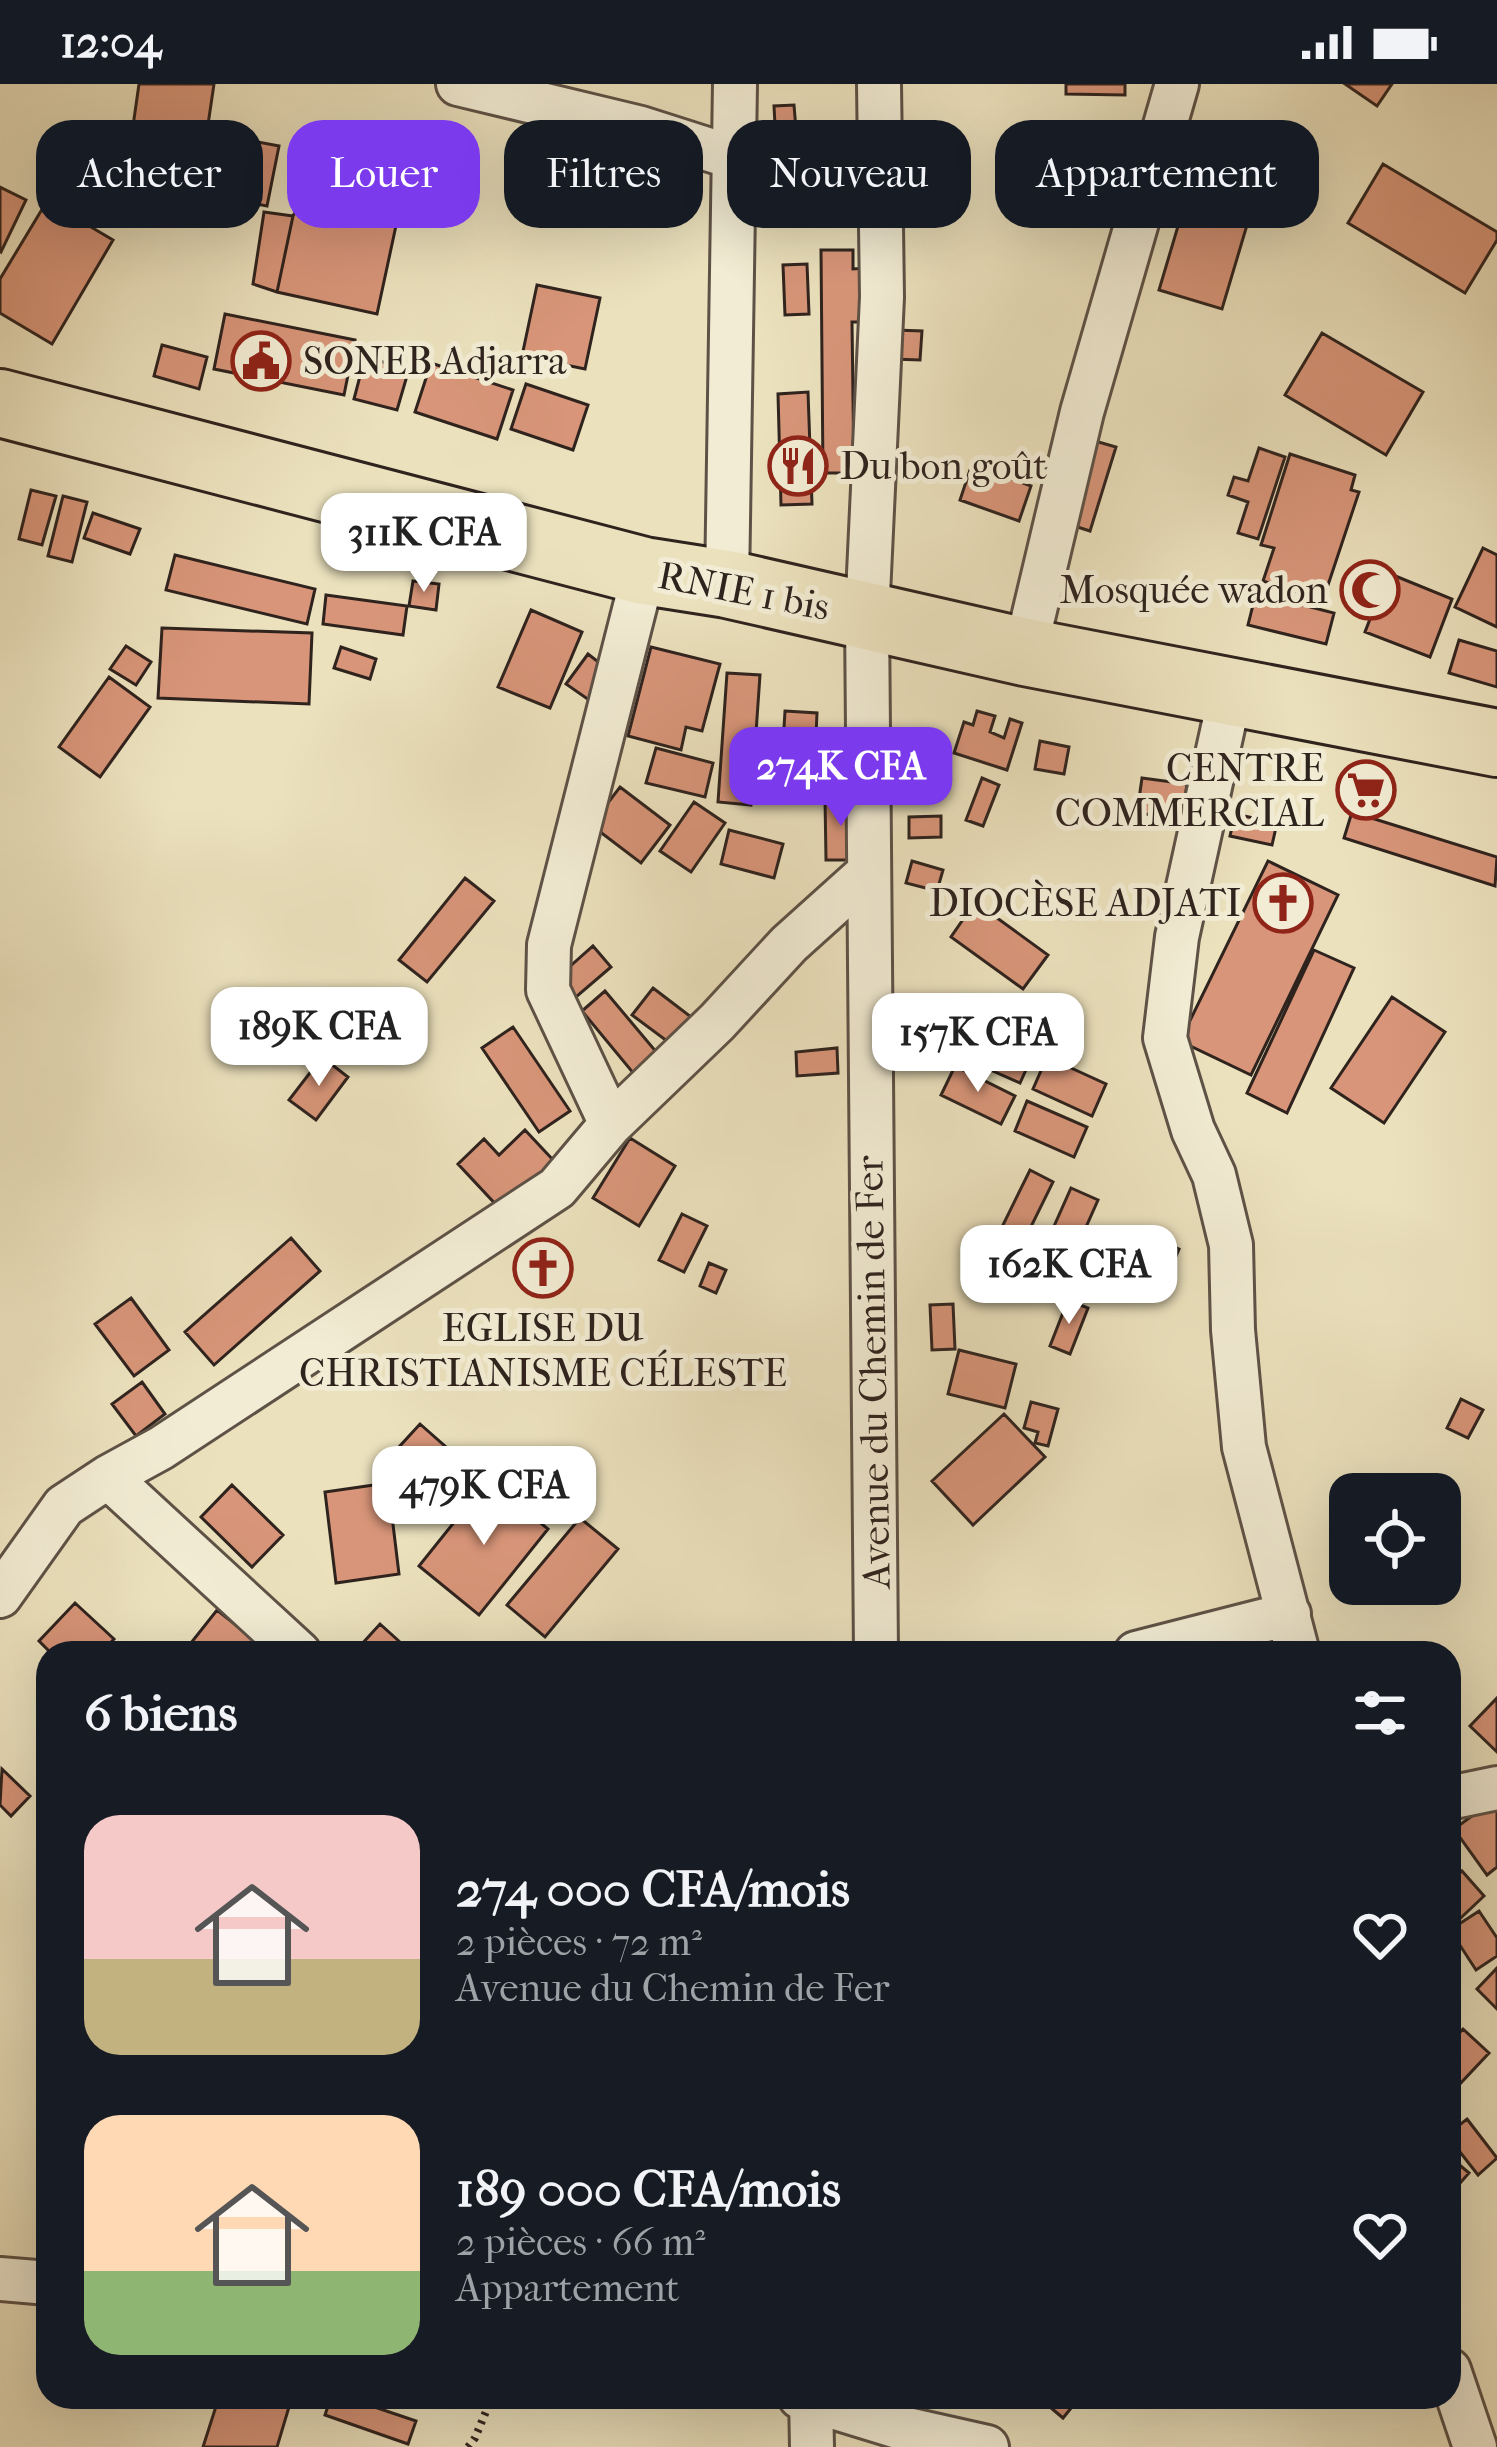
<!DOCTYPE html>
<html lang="fr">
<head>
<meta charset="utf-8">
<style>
  :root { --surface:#171b24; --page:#242831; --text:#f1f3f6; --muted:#9ea1a6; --accent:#7c3aed }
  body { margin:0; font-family:"IM FELL French Canon",serif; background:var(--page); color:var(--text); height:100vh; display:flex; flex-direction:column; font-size:45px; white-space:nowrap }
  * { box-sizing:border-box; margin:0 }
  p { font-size:39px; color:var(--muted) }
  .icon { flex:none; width:66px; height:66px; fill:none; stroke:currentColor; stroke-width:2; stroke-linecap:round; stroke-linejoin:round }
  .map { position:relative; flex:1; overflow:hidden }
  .drawer { position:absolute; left:36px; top:1557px; width:1425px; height:768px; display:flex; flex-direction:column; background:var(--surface); border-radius:36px; box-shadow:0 12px 48px #0002 }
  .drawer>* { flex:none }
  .top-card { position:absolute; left:36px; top:36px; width:1425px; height:108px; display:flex; gap:24px }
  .buttons { position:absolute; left:1329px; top:1389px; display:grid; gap:24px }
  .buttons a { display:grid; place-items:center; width:132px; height:132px; border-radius:24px; background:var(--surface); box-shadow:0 12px 48px #0002; font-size:60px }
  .price { position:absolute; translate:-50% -102px; padding:0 27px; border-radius:24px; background:#fff; color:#222; font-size:39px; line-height:78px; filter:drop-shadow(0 3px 6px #0008) }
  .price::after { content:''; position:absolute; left:50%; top:72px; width:36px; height:27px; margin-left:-18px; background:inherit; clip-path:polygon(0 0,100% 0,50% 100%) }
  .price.on { background:var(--accent); color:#fff }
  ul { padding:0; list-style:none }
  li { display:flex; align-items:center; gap:36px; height:300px; padding:0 48px }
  li span { display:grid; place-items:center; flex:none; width:336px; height:240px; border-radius:36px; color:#555 }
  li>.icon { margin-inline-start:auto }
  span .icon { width:144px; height:144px; fill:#fffc; stroke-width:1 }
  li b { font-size:51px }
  h2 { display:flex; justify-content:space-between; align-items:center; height:144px; padding:0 48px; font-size:51px }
  .pill { padding:0 42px; border-radius:36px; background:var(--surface); box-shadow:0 12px 48px #0002; font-size:42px; line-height:108px }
  .pill.on { background:var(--accent); color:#fff }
  .status { display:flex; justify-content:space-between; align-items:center; height:84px; padding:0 60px; background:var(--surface); direction:ltr }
  .status svg { height:33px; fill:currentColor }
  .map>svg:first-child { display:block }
  .building { fill:#d89579; stroke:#2f231e; stroke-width:3 }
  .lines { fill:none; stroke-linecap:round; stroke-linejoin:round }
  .minor-casing { stroke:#5e5246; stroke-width:48 }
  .primary-casing { stroke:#2f231e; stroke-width:72 }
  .path { stroke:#2f231e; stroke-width:8; stroke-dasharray:3 6; stroke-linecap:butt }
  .minor { stroke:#f2ecd4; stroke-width:42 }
  .primary { stroke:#ebe1bd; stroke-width:66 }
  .labels { text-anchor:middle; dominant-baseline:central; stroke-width:10; stroke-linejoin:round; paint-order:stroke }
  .poi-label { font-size:39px; fill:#2f231e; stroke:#f2ecd4; text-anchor:end }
  .street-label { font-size:39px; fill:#2f231e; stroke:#f2ecd4 }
</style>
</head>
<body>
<div class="status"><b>12:04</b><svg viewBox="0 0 49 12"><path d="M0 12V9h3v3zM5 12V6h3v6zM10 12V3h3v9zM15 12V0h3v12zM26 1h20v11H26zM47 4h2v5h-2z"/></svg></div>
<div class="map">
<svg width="1497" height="2363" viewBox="0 0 1497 2363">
  <rect width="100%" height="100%" fill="#ebe1bd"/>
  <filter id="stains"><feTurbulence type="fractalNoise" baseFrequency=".00167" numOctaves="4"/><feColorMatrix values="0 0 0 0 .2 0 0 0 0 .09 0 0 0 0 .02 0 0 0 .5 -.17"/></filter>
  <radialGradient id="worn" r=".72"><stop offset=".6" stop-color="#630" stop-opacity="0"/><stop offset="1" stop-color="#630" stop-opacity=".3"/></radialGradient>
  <path class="building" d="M139 0H214L197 115 124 105Z
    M1066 0H1125V11L1066 10Z
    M1345 0H1392L1377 22Z
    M794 21 797 58 776 60 774 22Z
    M237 54 279 62 267 122 225 114Z
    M1222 71 1269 79 1261 124 1215 116Z
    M1383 80 1497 148V156L1465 209 1348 139Z
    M805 81 810 135 777 138 773 84Z
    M0 103 26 116 1 168 0 167Z
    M302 116 397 137 377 230 277 208 293 132Z
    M47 117 113 156 52 260 0 229V195Z
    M1184 122 1247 141 1222 225 1159 206Z
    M264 128 293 132 277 208 253 200Z
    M821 166H853V185L867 184 868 238H852L854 389H823Z
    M807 180 809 230 785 231 783 181Z
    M537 201 600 214 585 285 522 272Z
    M225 230 355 256 344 311 214 285Z
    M895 246 922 247 920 276 893 275Z
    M1322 249 1423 308 1386 371 1285 311Z
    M162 261 207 273 199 305 154 292Z
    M365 273 409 285 397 326 354 315Z
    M431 279 513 306 497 355 415 328Z
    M526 300 588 321 573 366 511 345Z
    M808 308 812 420 781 421 778 310Z
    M1095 357 1116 363 1090 447 1068 440Z
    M1259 364 1285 373 1258 455 1238 449 1248 418 1228 411 1234 393 1248 397Z
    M1290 370 1355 391 1351 406 1359 408 1323 516 1263 497 1274 464 1261 461Z
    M972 380 1031 402 1019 437 960 416Z
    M31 406 56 412 42 461 19 455Z
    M63 412 87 418 72 478 48 472Z
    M93 429 140 445 130 470 84 454Z
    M1483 464 1497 471V543L1455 523Z
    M175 471 315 505 307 540 166 506Z
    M1388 489 1452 515 1430 573 1365 548Z
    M413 497 439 500 436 526 409 522Z
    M1256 509 1334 529 1326 560 1248 541Z
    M326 511 407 522 403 551 323 540Z
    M531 526 582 548 550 624 498 603Z
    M162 544 312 549 309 620 158 614Z
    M1459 556 1497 567V603L1449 589Z
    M126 562 151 578 136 601 110 585Z
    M341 563 376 575 370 595 334 584Z
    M651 563 720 580 702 647 686 643 681 666 628 652Z
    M588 570 610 587 589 616 566 600Z
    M727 589 760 591 751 721 718 718Z
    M109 593 150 623 100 693 59 663Z
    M785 627 817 629 814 697 781 695Z
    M977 627 995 632 990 648 1004 654 1010 635 1022 639 1007 686 954 669 964 638 973 641Z
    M1040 657 1069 663 1064 690 1035 685Z
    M656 664 713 679 705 713 646 699Z
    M918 681 949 691 942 714 910 704Z
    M982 694 999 701 983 742 966 736Z
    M1142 694 1187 700 1182 735 1137 729Z
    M620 703 670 741 641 779 591 741Z
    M856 713 857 776H826L825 714Z
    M694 718 725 739 691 788 660 767Z
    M1352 728 1497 773 1495 802 1344 754Z
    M1235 730 1277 739 1272 761 1230 752Z
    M941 732V753L909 754V733Z
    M729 746 783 760 774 794 721 780Z
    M912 777 943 786 937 807 906 799Z
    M1268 777 1338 811 1251 991 1180 957Z
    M465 794 494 817 427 898 399 876Z
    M975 818 1048 871 1023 905 951 853Z
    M593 862 611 883 576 913 558 893Z
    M1314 866 1354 884 1287 1029 1247 1009Z
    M653 904 695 936 675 963 632 931Z
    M392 905 425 934 399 964 366 935Z
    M605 907 658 970 634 990 582 927Z
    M1392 913 1445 948 1384 1039 1331 1004Z
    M973 941 1034 968 1020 999 959 972Z
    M513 943 570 1027 539 1048 482 964Z
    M837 964 838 989 797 992 796 968Z
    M322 973 348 993 316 1036 289 1016Z
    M1047 973 1106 1000 1092 1032 1033 1005Z
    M955 982 1015 1012 1001 1040 941 1011Z
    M1027 1017 1087 1043 1074 1073 1015 1047Z
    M525 1046 554 1077 502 1127 458 1080 484 1055 499 1071Z
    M630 1054 675 1082 639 1142 593 1114Z
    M1030 1086 1053 1098 1023 1159 1000 1147Z
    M1071 1104 1098 1116 1078 1161 1051 1149Z
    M682 1130 707 1142 684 1188 659 1176Z
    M1134 1147 1179 1165 1161 1208 1116 1190Z
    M291 1154 320 1187 214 1281 185 1248Z
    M709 1179 726 1186 716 1209 700 1202Z
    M131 1214 169 1266 134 1292 95 1240Z
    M1068 1216 1088 1224 1070 1270 1050 1262Z
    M953 1220 955 1265 932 1266 930 1221Z
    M959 1266 1016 1280 1005 1324 948 1310Z
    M142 1298 165 1330 136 1352 112 1320Z
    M1461 1315 1483 1326 1468 1354 1447 1344Z
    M1031 1318 1058 1325 1048 1362 1035 1359 1038 1348 1024 1344Z
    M1004 1330 1045 1373 973 1441 932 1397Z
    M420 1340 455 1371 434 1395 399 1363Z
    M488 1396 548 1445 479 1531 419 1482Z
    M388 1399 399 1490 336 1499 325 1408Z
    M232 1401 283 1451 252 1483 201 1433Z
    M580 1434 618 1465 545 1553 507 1521Z
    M75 1519 114 1555 101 1569H51L39 1557Z
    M217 1526 256 1557 246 1569H183Z
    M380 1540 412 1569H370L361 1561Z
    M1497 1614V1668L1470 1642Z
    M2 1685 30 1712 11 1732 0 1721Z
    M1494 1716 1497 1721V1783L1487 1791 1454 1745Z
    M1462 1787 1484 1812 1449 1845V1800Z
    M1479 1827 1497 1854V1872L1476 1886 1450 1846Z
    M1497 1884V1925L1477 1905Z
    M1463 1945 1489 1969 1457 2003 1449 1995V1960Z
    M1467 2035 1497 2074 1478 2091 1449 2054V2049Z
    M1449 2072 1469 2089 1453 2107 1449 2103Z
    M219 2313H292L277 2363H203Z
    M331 2313H345L416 2337 408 2360 325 2331Z
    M1038 2313H1080L1063 2334Z"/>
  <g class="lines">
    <defs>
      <path id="minor" d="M458 0 641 44 735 74
        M727 500 735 0
        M1025 568 1082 328 1177 0
        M1231 607 1177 853 1165 954 1193 1046 1214 1091 1231 1161 1233 1246 1244 1363 1298 1569
        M611 1040 548 906 549 861 644 487
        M108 1393 299 1569
        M0 1512 64 1422 108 1393 161 1364 557 1104 611 1040 717 938 789 860 869 788
        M876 1569 867 532 882 213 879 0
        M1136 1569 1289 1530
        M1449 1714 1497 1704
        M0 2195 48 2199
        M1449 2286 1475 2363
        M800 2313 898 2343 987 2363
        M811 2313 812 2363"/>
      <path id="primary" d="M0 319 644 487 727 500 1025 568 1497 659"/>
    </defs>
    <use href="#minor" class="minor-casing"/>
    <use href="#primary" class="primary-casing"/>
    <path class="path" d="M468 2363 475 2354 492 2313"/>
    <use href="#minor" class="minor"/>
    <use href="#primary" class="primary"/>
  </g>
  <defs>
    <symbol id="civic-ring" viewBox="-11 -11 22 22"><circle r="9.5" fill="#f2ecd4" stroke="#8f2418" stroke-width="1.5"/><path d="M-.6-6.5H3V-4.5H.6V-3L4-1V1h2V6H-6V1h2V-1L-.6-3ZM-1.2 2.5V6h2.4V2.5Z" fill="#8f2418"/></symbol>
    <symbol id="restaurant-ring" viewBox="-11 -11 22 22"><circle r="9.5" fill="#f2ecd4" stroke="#8f2418" stroke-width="1.5"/><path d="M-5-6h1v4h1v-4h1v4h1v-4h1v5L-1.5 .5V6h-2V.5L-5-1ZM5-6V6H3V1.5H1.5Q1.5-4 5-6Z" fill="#8f2418"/></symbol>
    <symbol id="mosque-ring" viewBox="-11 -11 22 22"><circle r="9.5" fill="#f2ecd4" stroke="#8f2418" stroke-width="1.5"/><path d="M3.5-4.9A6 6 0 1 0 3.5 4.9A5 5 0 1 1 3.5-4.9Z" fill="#8f2418"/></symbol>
    <symbol id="supermarket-ring" viewBox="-11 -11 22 22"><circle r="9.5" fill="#f2ecd4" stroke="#8f2418" stroke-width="1.5"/><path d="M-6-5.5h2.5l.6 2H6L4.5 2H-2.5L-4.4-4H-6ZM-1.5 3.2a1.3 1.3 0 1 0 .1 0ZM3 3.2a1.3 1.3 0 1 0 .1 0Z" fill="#8f2418"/></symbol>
    <symbol id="church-ring" viewBox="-11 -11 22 22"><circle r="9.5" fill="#f2ecd4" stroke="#8f2418" stroke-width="1.5"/><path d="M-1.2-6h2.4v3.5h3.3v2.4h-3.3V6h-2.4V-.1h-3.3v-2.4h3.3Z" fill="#8f2418"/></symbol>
  </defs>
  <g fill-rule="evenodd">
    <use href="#civic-ring" x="228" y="244" width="66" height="66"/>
    <use href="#restaurant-ring" x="765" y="349" width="66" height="66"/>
    <use href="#mosque-ring" x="1337" y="473" width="66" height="66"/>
    <use href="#supermarket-ring" x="1333" y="673" width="66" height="66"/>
    <use href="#church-ring" x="1250" y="786" width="66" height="66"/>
    <use href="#church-ring" x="510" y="1151" width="66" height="66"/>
  </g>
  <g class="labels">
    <g class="poi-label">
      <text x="303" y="277" text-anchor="start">SONEB Adjarra</text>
      <text x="840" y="382" text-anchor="start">Du bon goût</text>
      <text x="1328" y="506">Mosquée wadon</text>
      <text x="1324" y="684">CENTRE<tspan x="1324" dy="45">COMMERCIAL</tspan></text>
      <text x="1241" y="819">DIOCÈSE ADJATI</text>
      <text x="543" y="1244" text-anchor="middle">EGLISE DU<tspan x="543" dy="45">CHRISTIANISME CÉLESTE</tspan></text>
    </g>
    <g class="street-label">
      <text transform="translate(744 507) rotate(11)">RNIE 1 bis</text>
      <text transform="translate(873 1288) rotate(-91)">Avenue du Chemin de Fer</text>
    </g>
  </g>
  <rect width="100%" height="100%" filter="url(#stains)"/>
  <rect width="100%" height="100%" fill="url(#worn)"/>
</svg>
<div class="buttons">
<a><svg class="icon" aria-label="locate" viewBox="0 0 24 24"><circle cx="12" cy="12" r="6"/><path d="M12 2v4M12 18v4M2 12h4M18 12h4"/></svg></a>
</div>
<b class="price" style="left:424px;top:511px">311K CFA</b>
<b class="price on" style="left:841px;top:745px">274K CFA</b>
<b class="price" style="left:319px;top:1005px">189K CFA</b>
<b class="price" style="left:978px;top:1011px">157K CFA</b>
<b class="price" style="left:1069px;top:1243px">162K CFA</b>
<b class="price" style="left:484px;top:1464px">479K CFA</b>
<div class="top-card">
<a class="pill">Acheter</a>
<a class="pill on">Louer</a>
<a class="pill">Filtres</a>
<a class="pill">Nouveau</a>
<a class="pill">Appartement</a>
</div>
<section class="drawer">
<h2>6 biens<svg class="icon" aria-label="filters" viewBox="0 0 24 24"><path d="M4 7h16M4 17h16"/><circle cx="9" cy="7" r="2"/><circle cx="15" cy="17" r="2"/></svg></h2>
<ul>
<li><span style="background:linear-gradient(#f6c9c9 60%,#c2b280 0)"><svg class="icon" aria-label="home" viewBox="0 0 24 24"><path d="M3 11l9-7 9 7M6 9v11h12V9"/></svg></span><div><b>274 000 CFA/mois</b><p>2 pièces · 72 m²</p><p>Avenue du Chemin de Fer</p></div><svg class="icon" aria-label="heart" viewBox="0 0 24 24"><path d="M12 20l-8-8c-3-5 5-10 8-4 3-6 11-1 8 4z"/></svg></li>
<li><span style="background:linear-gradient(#ffd9b3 65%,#8fb573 0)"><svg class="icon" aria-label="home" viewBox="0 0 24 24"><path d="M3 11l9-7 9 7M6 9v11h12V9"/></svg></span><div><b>189 000 CFA/mois</b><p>2 pièces · 66 m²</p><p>Appartement</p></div><svg class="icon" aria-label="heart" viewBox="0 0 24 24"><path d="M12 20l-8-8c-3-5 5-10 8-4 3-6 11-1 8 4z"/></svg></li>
</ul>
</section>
</div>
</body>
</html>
